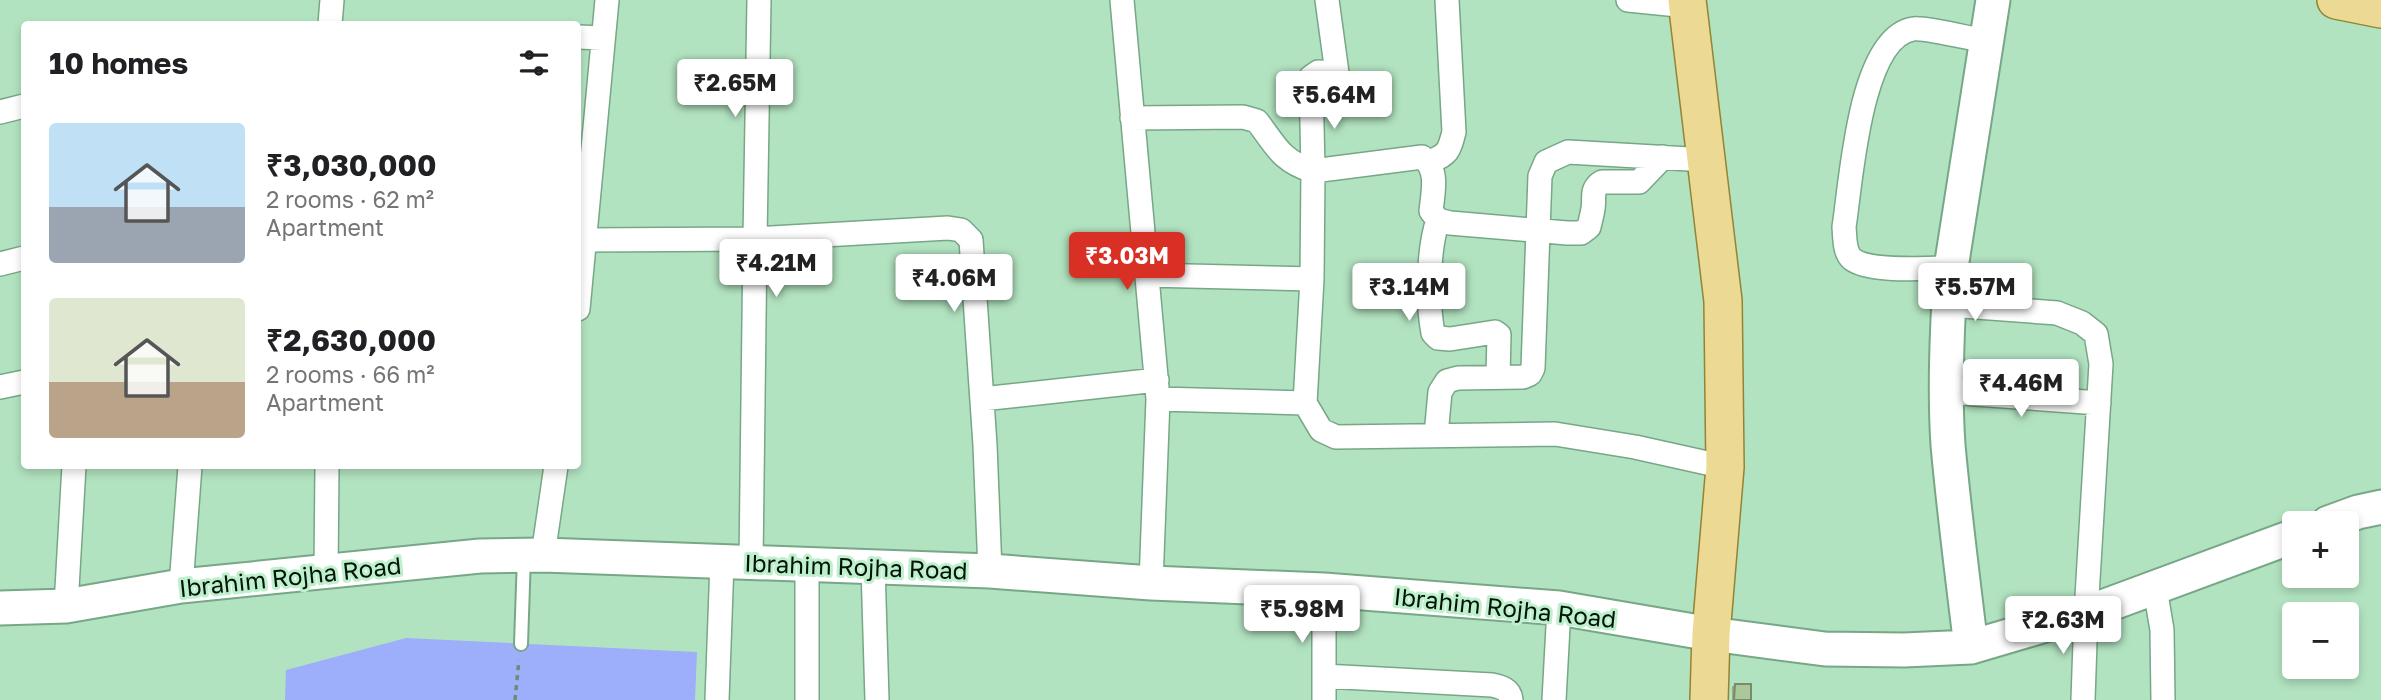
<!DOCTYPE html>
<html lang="en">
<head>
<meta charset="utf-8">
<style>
  :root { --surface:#fff; --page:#f2f2f2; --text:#202124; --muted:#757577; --accent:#d93025 }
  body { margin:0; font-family:"Golos Text",sans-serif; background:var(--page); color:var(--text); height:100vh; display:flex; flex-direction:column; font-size:26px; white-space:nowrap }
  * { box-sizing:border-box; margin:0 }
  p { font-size:23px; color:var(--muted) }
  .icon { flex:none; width:38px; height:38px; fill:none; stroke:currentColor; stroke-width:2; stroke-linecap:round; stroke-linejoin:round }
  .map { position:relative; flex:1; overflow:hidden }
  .drawer { position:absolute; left:21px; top:21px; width:560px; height:448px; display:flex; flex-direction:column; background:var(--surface); border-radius:7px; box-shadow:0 4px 10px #0003 }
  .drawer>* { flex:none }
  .tools { position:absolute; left:2282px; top:511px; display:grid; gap:14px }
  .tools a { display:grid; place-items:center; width:77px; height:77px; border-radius:7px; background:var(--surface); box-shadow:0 4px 10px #0003; font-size:35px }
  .price { position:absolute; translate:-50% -60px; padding:0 16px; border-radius:7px; background:#fff; color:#222; font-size:23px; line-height:46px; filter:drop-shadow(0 2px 4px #0008) }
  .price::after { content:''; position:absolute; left:50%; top:42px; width:21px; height:16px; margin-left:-10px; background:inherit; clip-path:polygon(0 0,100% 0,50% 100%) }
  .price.on { background:var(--accent); color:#fff }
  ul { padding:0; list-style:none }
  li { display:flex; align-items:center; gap:21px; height:175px; padding:0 28px }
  li span { display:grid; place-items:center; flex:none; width:196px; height:140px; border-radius:7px; color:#555 }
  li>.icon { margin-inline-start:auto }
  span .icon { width:84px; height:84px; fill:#fffc; stroke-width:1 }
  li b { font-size:30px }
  h2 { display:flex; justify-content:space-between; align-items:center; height:84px; padding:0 28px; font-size:30px }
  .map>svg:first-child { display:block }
  .green { fill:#9daefa }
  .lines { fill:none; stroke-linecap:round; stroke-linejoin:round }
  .lane-casing { stroke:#77a786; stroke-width:16 }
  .street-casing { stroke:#77a786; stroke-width:26 }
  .secondary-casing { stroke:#77a786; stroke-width:37 }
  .primary-casing { stroke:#928434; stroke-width:40 }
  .path { stroke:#6a8e74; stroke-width:3.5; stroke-dasharray:5 5; stroke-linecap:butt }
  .lane { stroke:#fff; stroke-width:12 }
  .street { stroke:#fff; stroke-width:23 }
  .secondary { stroke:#fff; stroke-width:33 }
  .primary { stroke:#ecd994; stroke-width:37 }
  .wall { fill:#93ac84 }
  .building { fill:#abc89a; stroke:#788c6c; stroke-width:2 }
  .labels { text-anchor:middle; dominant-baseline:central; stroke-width:6; stroke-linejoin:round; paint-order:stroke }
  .street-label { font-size:24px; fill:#031408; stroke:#bff0cd }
</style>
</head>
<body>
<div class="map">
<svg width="2381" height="700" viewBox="0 0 2381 700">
  <rect width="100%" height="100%" fill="#b2e3c0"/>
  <path class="green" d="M406 638 697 652 695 700H285L286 670Z"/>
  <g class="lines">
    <defs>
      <path id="lane" d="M521 644 524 556"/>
      <path id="street" d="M759 0 755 239 948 228 961 230 971 240 985 445 990 571
        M1122 0 1158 399 1151 583
        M1327 0 1337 73 1318 72 1311 77 1313 171 1422 157C1439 169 1433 192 1431 211L1438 220 1450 223 1567 233H1581L1589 227C1590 222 1592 215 1593 209 1595 198 1590 189 1602 182H1639L1663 157
        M1628 0 1688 6
        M330 24 332 0
        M578 37 603 38
        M0 112 24 106
        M1132 118 1243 117 1257 121C1276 146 1281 161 1313 171L1312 279 1305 403 1158 399
        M1429 162C1448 155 1449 151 1454 132L1447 0
        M1438 220C1428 249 1427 302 1433 333L1438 338 1450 339 1495 332 1499 335 1498 377
        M585 240 755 239 751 563
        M0 264 24 258
        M1951 268C1928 268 1870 273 1852 259 1844 252 1845 237 1844 227 1851 184 1859 38 1913 29 1924 27 1972 39 1986 41
        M1147 275 1312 279
        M1949 305 2057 313 2082 323 2096 334 2101 364 2086 613 2083 700
        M578 309 607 0
        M0 387 24 382
        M1947 392 2099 403
        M982 399 1157 380
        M1305 403 1321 430 1336 437 1555 434 1635 447 1725 467
        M1436 435 1440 392 1447 381 1458 378 1523 377 1530 374 1533 368 1540 176 1546 162 1568 152 1707 160
        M543 555 556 466
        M873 567 877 700
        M326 573 327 466
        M181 586 190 466
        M2155 588 2162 630 2163 700
        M66 606 74 466
        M1324 676 1492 685C1501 687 1510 689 1511 700
        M717 700 722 562
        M807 700V565
        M1324 700V590
        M1554 700 1559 608"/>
      <path id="secondary" d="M2328 523 2358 512 2381 507
        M0 608 66 606 181 586 480 556 543 555 990 571 1151 583 1324 590 1559 608 1711 634 1825 649 1904 650 1971 647 2086 613 2294 536
        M1971 647C1963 580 1954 512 1948 445 1944 386 1947 326 1951 268L1993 0"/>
      <path id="primary" d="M1687 0 1723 301 1725 467 1711 634 1709 700
        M2336 0 2381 9"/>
    </defs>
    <use href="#lane" class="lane-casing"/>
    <use href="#street" class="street-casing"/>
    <use href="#secondary" class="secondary-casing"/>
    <use href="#primary" class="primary-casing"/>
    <path class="path" d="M515 700 519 660"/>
    <use href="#lane" class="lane"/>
    <use href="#street" class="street"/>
    <use href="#secondary" class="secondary"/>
    <use href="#primary" class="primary"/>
  </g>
  <path class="wall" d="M1735 684 1751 700H1732V687Z"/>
  <path class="building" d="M1735 684H1751V700H1734Z"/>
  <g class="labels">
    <g class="street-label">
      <text transform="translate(856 566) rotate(2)">Ibrahim Rojha Road</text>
      <text transform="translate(290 576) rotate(-6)">Ibrahim Rojha Road</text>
      <text transform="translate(1505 607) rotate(6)">Ibrahim Rojha Road</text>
    </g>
  </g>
</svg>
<div class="tools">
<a>+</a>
<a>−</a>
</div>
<b class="price" style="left:735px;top:119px">₹2.65M</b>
<b class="price" style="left:1334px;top:131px">₹5.64M</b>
<b class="price on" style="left:1127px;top:292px">₹3.03M</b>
<b class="price" style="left:776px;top:299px">₹4.21M</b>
<b class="price" style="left:954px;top:314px">₹4.06M</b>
<b class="price" style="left:1409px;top:323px">₹3.14M</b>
<b class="price" style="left:1975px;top:323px">₹5.57M</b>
<b class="price" style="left:2021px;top:419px">₹4.46M</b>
<b class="price" style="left:1302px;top:645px">₹5.98M</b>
<b class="price" style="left:2063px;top:656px">₹2.63M</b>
<section class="drawer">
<h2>10 homes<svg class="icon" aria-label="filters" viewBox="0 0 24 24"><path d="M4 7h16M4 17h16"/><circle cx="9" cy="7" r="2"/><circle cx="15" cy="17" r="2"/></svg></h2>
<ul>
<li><span style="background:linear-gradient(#bfe0f5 60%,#9aa5b1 0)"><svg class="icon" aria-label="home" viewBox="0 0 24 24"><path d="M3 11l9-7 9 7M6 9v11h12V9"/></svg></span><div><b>₹3,030,000</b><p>2 rooms · 62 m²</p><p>Apartment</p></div></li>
<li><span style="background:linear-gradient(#dfe7d0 60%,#b9a48a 0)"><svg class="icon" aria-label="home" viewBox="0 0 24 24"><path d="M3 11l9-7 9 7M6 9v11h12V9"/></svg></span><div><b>₹2,630,000</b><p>2 rooms · 66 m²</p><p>Apartment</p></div></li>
</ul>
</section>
</div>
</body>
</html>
